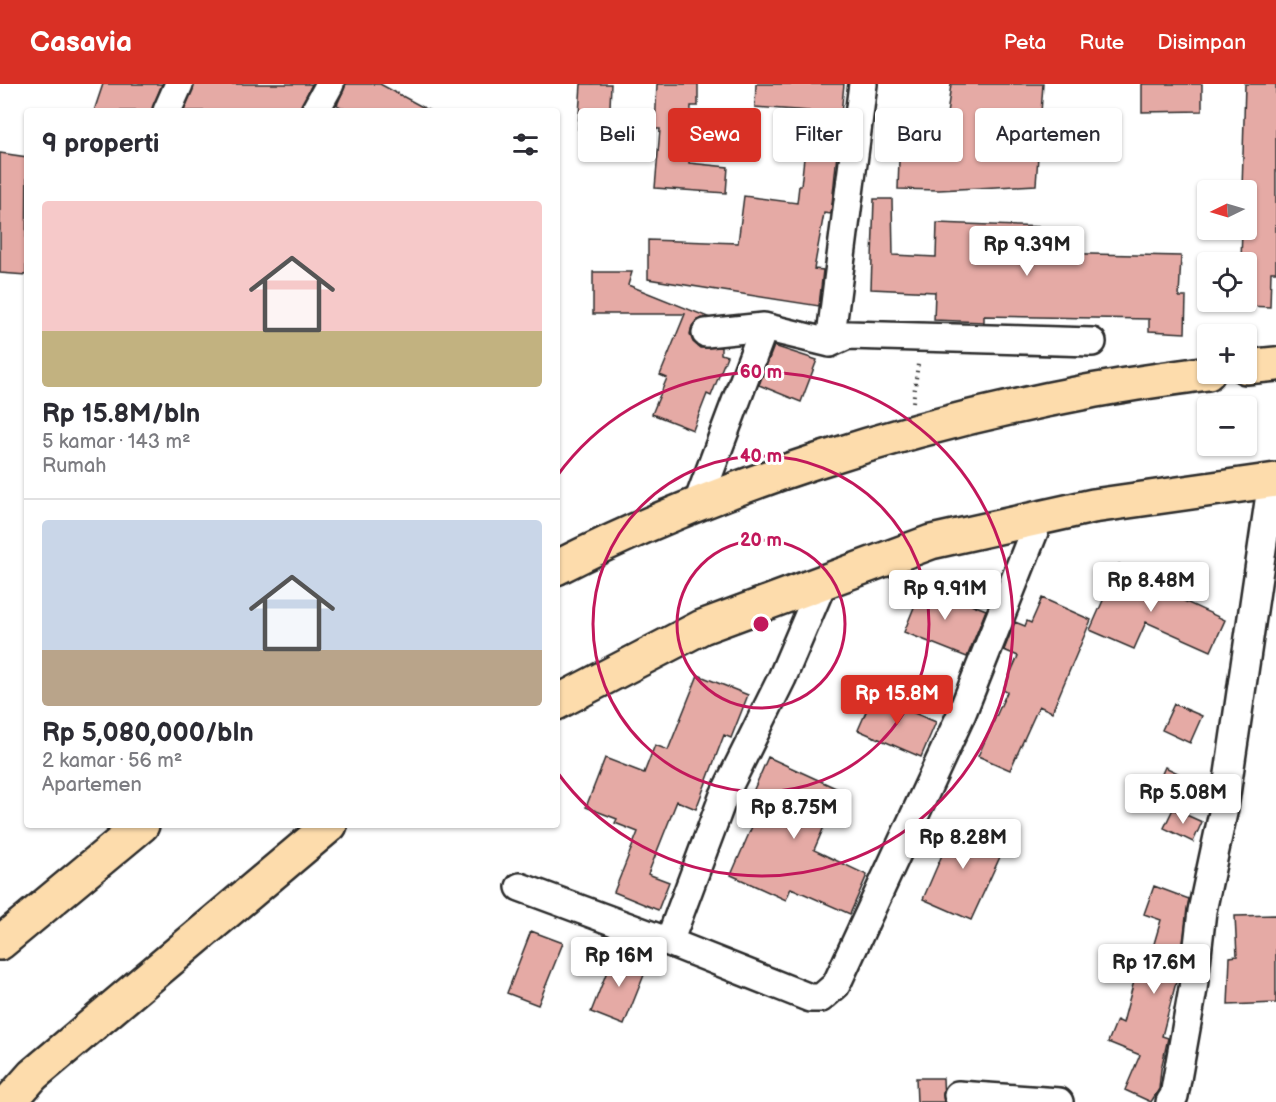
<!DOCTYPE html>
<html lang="id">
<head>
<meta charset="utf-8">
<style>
  :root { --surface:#fff; --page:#f2f2f3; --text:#2b2b33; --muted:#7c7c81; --line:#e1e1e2; --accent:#d93025 }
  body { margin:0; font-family:"Balsamiq Sans",sans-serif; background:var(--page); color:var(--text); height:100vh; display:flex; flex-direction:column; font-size:22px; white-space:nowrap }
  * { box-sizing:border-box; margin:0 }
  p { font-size:20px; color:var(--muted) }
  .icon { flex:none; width:33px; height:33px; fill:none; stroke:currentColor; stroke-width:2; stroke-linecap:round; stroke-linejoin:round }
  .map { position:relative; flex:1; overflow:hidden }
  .side { position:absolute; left:24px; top:24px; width:536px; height:720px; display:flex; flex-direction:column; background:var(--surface); border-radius:6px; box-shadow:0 2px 4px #0004 }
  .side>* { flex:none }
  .top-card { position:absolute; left:578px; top:24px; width:570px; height:54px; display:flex; gap:12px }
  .needle { width:39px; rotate:265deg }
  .buttons { position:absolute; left:1197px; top:96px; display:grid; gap:12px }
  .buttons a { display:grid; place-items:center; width:60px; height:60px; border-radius:6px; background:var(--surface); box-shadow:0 2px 4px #0004; font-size:30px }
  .price { position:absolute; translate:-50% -51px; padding:0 14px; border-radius:6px; background:#fff; color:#222; font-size:20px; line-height:39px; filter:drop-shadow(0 2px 3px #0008) }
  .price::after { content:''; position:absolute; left:50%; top:36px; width:18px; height:14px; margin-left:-9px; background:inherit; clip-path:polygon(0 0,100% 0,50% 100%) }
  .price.selected { background:var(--accent); color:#fff }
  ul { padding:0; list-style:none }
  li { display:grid; align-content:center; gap:12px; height:318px; padding:0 18px }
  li+li { border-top:2px solid var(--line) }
  li span { display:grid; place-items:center; height:186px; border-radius:6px; color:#555 }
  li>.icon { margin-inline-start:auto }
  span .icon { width:108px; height:108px; fill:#fffc; stroke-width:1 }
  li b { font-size:26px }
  h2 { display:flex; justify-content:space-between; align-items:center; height:72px; padding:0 18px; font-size:26px }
  .pill { padding:0 21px; border-radius:6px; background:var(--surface); box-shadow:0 2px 4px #0004; font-size:21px; line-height:54px }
  .pill.selected { background:var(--accent); color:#fff }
  header { display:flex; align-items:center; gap:36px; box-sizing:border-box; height:84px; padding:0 30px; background:var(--accent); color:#fff }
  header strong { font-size:28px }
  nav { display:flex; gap:33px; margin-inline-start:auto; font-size:21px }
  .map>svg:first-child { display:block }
  .building { fill:#e5aaa5; stroke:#2b2b2b; stroke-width:1.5 }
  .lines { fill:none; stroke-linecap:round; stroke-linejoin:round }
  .minor-casing { stroke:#2b2b2b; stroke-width:32 }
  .primary-casing { stroke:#2b2b2b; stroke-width:38 }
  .path { stroke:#2b2b2b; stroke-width:4; stroke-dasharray:1.5 4.5; stroke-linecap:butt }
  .minor { stroke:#fff; stroke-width:27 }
  .primary { stroke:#fddcac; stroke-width:33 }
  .ring { fill:none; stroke:#c2185b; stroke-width:3 }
  .centre { fill:#c2185b; stroke:#fff; stroke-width:3 }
  .ring-label { font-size:18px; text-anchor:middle; font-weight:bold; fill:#c2185b; stroke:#fff; stroke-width:6; stroke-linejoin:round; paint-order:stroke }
</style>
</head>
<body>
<header>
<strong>Casavia</strong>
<nav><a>Peta</a><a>Rute</a><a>Disimpan</a></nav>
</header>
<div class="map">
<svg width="1276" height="1018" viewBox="0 0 1276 1018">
  <rect width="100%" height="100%" fill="#fff"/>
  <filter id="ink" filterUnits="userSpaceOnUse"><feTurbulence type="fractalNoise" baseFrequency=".0167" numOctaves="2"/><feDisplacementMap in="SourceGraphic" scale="12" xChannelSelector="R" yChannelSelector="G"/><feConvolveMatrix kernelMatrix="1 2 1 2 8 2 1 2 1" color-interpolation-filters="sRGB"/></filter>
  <g filter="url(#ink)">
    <path class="building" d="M103 0H162L152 27H94Z
      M194 0H312L299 27H184Z
      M346 0H380L430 27H348L337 21Z
      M581 0H611L609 46 578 45Z
      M657 0H698V22H691L689 79 728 83 726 109 655 104 660 45H655Z
      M756 0H844L831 130 824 129 814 185 823 186 819 222 648 195V156L738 159 744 112 797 119 799 102H801L809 27 755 23Z
      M951 0H1043L1036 101 939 106 898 105 900 45 945 46Z
      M1142 0H1202V27L1142 28Z
      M1245 0H1276V188H1271L1270 223 1222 221V218H1246V178H1223L1241 177 1242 146H1246V106H1242Z
      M0 69 27 73 26 191 0 189Z
      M874 115H892L893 171 936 173 937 139 1046 143 1045 169 1181 172 1179 213H1186L1185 249 1149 247V235L984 232V238L934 236 935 208 871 205Z
      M593 188H632L628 201 708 233 697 236 692 242 690 250 693 258 700 264 721 263V270L727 272 711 312 707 310 693 346 652 330 667 294 660 291 685 230H593Z
      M774 262 817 276 801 318 759 301Z
      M1119 480 1163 500 1160 506 1225 536 1211 567 1146 538 1134 565 1090 546Z
      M923 501 986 526 967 573 904 548Z
      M1042 514 1091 536 1052 628 1039 622 1010 686 978 672 1007 608 1003 606 1018 572 1004 566 1015 538 1025 542 1027 537 1031 539Z
      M698 591 748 611 731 654 724 651 696 725 677 717 648 790 669 798 658 826 614 808 638 748 615 739 617 735 586 723 605 674 644 689 655 661 668 666Z
      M873 612 936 638 921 673 858 646Z
      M1174 620 1202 632 1190 659 1162 646Z
      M768 673 840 706 814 766 867 791 850 830 791 804 786 816 731 791 754 738 742 733Z
      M1165 683 1195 697 1183 723 1153 710Z
      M1173 725 1202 738 1193 758 1164 744Z
      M951 737 1005 762 971 836 923 815 942 771 937 769Z
      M1154 802 1189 815 1180 883 1162 952 1168 954 1161 985 1159 1005 1151 1018 1125 1006 1140 971 1108 958 1117 936 1123 939 1139 878 1148 880 1161 836 1144 830Z
      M1276 831V919L1228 921 1230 873 1237 872 1235 832Z
      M531 847 563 859 538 921 507 909Z
      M615 867 648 881 624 941 591 928Z
      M916 994H943L944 1018H917Z"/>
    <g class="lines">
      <defs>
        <path id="minor" d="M167 27 179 0
          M315 27 330 0
          M706 249 764 243 830 259 848 251 1092 258
          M830 259 863 0
          M697 421 764 243
          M520 803 669 858 724 711 782 594 822 500
          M669 858 810 914H821L836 901 962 629 1039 435
          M958 1011 1059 1018
          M1170 1018 1174 1012 1193 905 1202 827 1224 724 1272 397"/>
        <path id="primary" d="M1246 283 1276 280
          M556 484C719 401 906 342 1086 308 1126 300 1167 295 1208 289
          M556 619 702 543 931 458 1093 422 1276 396
          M0 859 142 741
          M9 1018 33 991 330 741"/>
      </defs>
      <use href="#minor" class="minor-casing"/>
      <use href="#primary" class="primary-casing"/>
      <path class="path" d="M913 318 918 280"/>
      <use href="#minor" class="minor"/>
      <use href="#primary" class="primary"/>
    </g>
  </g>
  <g class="ring">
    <circle cx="761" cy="540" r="84"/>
    <circle cx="761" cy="540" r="168"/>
    <path d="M557 392A252 252 0 1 1 557 688"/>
  </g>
  <circle cx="761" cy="540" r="9" class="centre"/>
  <g class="ring-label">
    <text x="761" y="294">60 m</text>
    <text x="761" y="378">40 m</text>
    <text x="761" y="462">20 m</text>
  </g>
</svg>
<div class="buttons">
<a><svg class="needle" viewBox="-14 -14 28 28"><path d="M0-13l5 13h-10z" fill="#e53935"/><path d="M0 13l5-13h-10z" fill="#7c7c81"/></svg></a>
<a><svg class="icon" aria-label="locate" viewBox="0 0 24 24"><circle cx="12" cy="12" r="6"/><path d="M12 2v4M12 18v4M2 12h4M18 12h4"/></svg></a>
<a>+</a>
<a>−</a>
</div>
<b class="price" style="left:1027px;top:193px">Rp 9.39M</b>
<b class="price" style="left:1151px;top:529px">Rp 8.48M</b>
<b class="price" style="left:945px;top:537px">Rp 9.91M</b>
<b class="price selected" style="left:897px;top:642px">Rp 15.8M</b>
<b class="price" style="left:1183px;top:741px">Rp 5.08M</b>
<b class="price" style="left:794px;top:756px">Rp 8.75M</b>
<b class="price" style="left:963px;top:786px">Rp 8.28M</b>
<b class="price" style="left:619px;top:904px">Rp 16M</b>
<b class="price" style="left:1154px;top:911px">Rp 17.6M</b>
<div class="top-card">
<a class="pill">Beli</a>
<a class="pill selected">Sewa</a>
<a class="pill">Filter</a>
<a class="pill">Baru</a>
<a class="pill">Apartemen</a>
</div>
<section class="side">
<h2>9 properti<svg class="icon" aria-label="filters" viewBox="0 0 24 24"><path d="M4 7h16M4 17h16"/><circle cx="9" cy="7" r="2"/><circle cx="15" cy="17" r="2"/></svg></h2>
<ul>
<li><span style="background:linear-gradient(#f6c9c9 70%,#c2b280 0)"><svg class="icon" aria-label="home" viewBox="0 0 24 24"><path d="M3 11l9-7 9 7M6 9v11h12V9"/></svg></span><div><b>Rp 15.8M/bln</b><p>5 kamar · 143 m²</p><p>Rumah</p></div></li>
<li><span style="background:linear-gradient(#c9d6e8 70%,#b9a48a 0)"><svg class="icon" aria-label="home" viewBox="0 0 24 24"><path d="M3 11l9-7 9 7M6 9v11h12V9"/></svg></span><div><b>Rp 5,080,000/bln</b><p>2 kamar · 56 m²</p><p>Apartemen</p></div></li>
</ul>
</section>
</div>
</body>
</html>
